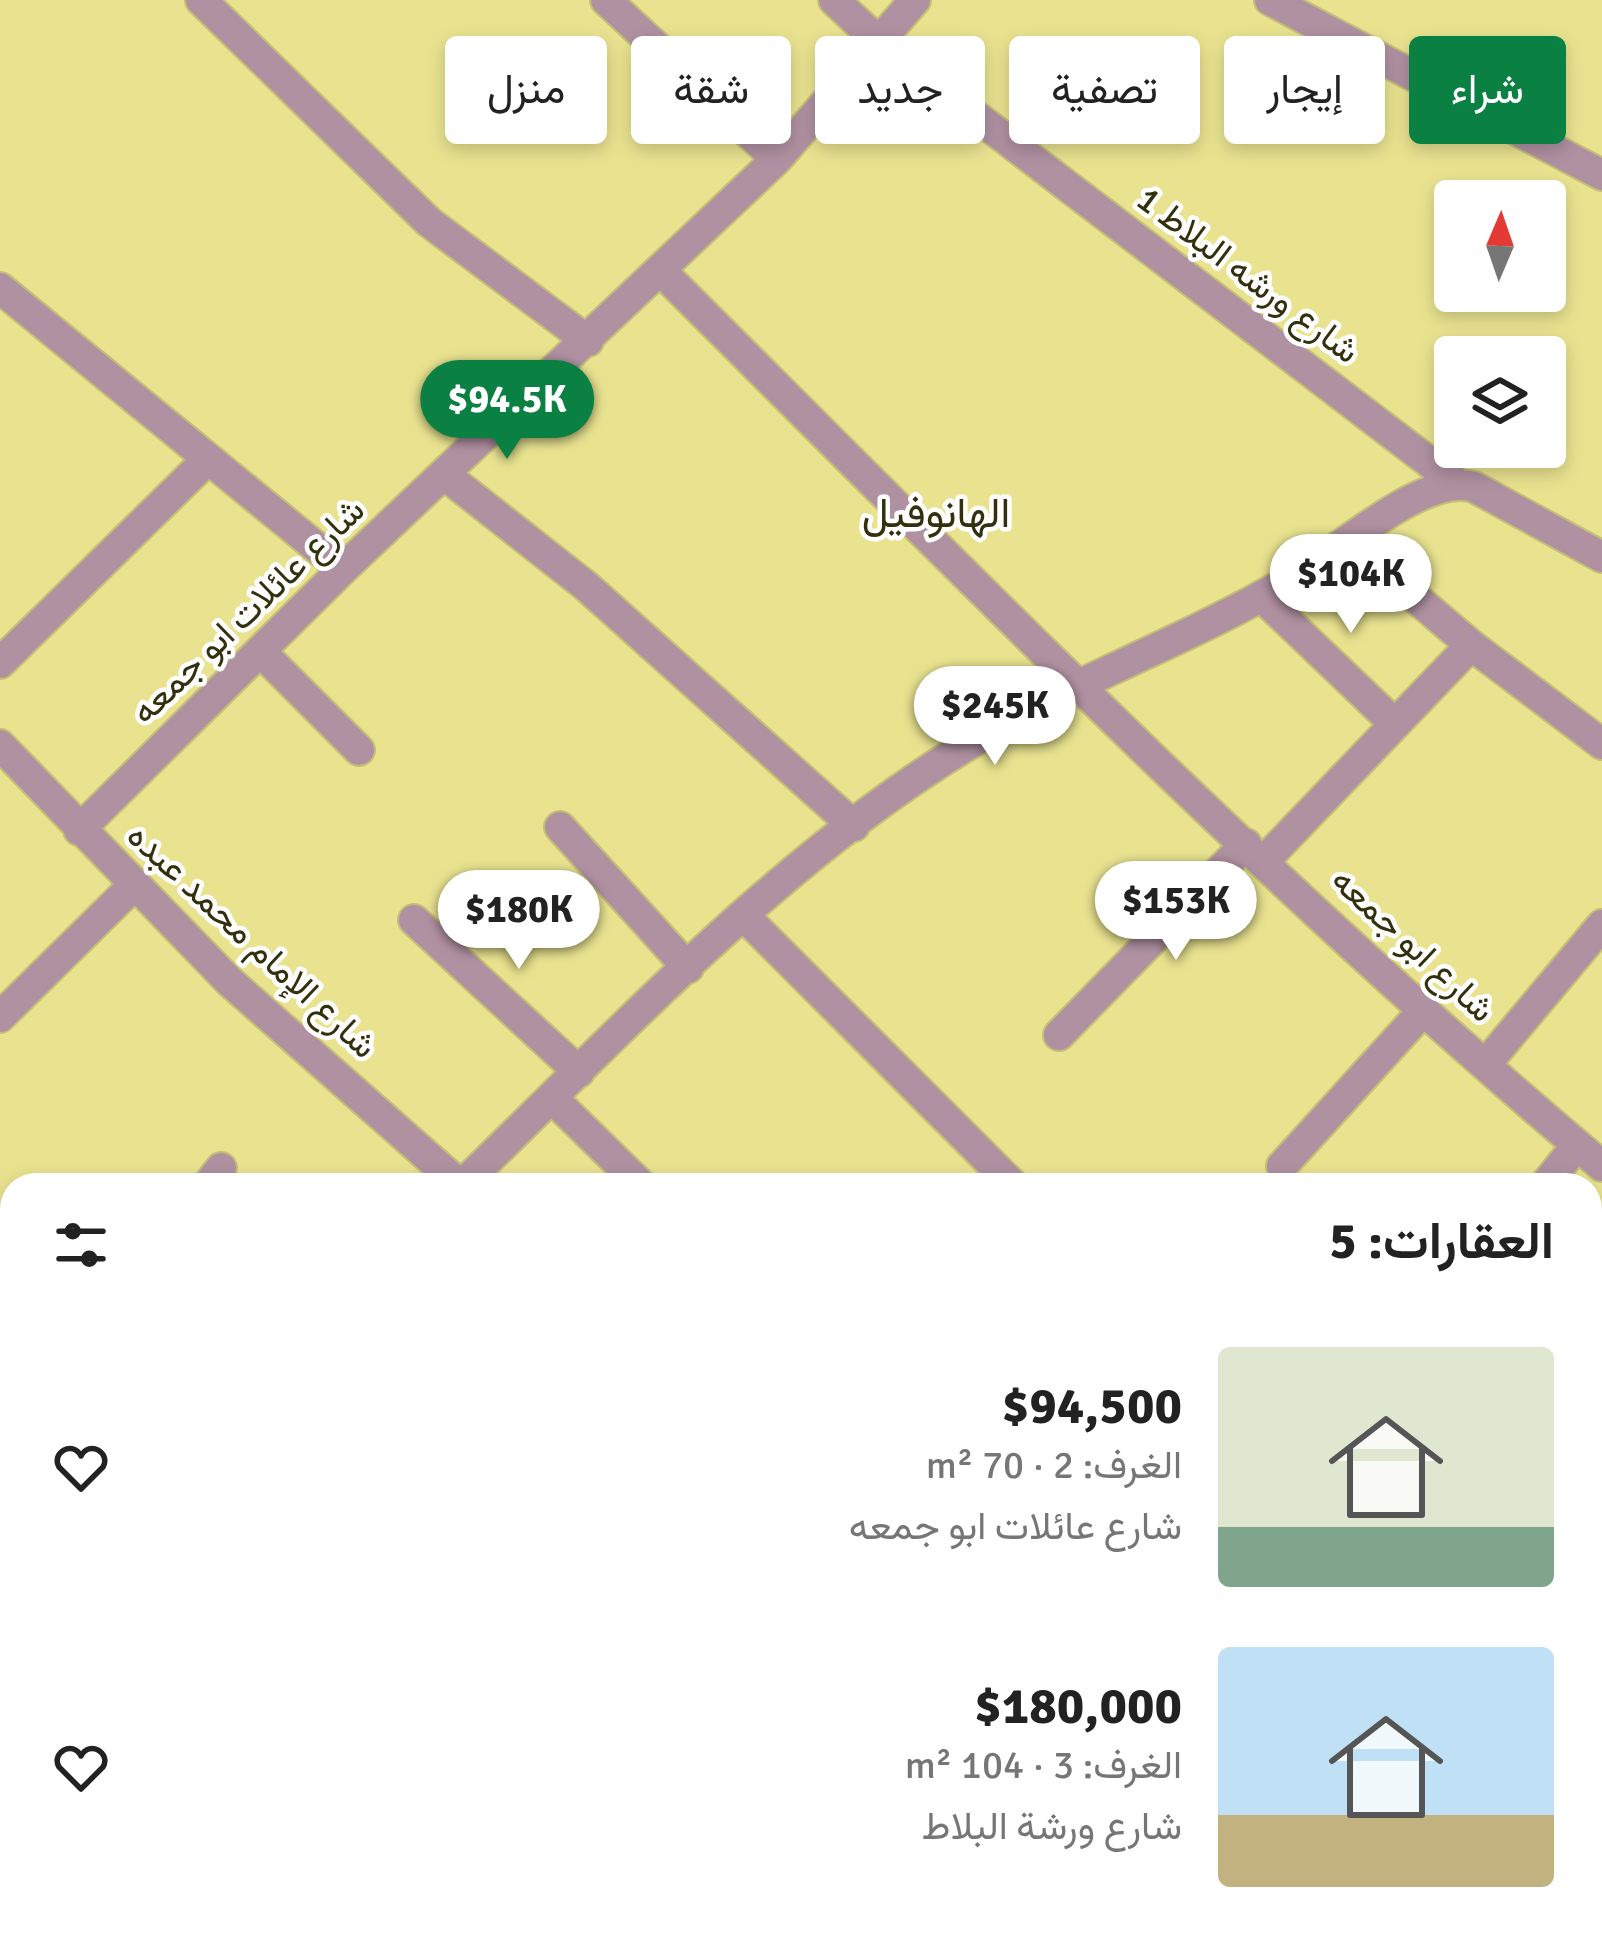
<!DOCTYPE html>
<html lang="ar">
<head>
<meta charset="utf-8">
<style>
  :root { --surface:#fff; --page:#f6f6f6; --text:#222; --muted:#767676; --accent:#0b8043 }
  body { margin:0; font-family:Signika,Vazirmatn,sans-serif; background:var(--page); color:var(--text); direction:rtl; height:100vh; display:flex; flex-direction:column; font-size:45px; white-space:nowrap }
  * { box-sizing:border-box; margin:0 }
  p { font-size:39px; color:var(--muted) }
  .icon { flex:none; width:66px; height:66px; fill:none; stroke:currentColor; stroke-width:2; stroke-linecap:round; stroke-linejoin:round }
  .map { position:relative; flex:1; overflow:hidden; direction:ltr }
  .panel { position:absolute; left:0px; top:1173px; width:1602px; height:771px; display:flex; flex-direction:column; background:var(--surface); border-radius:36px 36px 0 0; box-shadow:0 6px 18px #0003; direction:rtl }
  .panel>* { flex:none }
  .banner { position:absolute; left:36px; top:36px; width:1530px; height:108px; direction:rtl; display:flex; gap:24px }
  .needle { width:78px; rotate:2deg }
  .controls { position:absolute; left:1434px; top:180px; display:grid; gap:24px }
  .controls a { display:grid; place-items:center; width:132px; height:132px; border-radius:12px; background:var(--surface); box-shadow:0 6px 18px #0003; font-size:60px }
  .price { position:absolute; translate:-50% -102px; padding:0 27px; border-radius:42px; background:#fff; color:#222; font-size:39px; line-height:78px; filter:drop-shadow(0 3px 6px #0008) }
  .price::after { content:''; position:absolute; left:50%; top:72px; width:36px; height:27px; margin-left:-18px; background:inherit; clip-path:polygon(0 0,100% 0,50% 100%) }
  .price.on { background:var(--accent); color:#fff }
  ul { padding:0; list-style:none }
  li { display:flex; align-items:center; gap:36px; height:300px; padding:0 48px }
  li span { display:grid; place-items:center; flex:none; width:336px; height:240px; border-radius:12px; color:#555 }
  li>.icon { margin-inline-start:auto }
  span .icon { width:144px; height:144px; fill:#fffc; stroke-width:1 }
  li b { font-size:51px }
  h2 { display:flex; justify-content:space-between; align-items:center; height:144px; padding:0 48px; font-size:51px }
  .chip { padding:0 42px; border-radius:12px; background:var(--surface); box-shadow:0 6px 18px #0003; font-size:42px; line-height:108px }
  .chip.on { background:var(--accent); color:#fff }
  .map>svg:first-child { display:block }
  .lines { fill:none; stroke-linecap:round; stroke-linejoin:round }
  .street-casing { stroke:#c5bf76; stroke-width:34 }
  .street { stroke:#b091a2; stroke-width:30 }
  .labels { text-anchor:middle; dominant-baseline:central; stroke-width:9; stroke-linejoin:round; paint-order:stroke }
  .street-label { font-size:36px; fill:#33300d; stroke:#fff }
  .quarter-label { font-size:42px; fill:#33300d; stroke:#fff }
</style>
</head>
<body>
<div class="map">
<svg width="1602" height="1943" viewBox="0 0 1602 1943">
  <rect width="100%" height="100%" fill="#e9e390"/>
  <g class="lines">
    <defs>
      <path id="street" d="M201 0 429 222 588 341
        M606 0 777 159
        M834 0 880 43 1454 481
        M1270 0 1602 175
        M662 272C968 577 1271 887 1602 1166
        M0 288 343 569
        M445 475 586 586 854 826
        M1350 542 1471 645 1602 744
        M1261 596 1395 724
        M261 652 359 750
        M0 663 207 460
        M0 745 229 981 460 1185
        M560 827 688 968
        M79 830 343 569 777 159 915 0
        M1264 861 1471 645
        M743 915 1013 1185
        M414 920 579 1072
        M0 1017 134 885
        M1059 1035 1246 844
        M1485 1065 1602 925
        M552 1098 641 1185
        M1282 1166 1423 1011
        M208 1185 221 1168
        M462 1185C626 1027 793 844 993 730 1090 674 1197 636 1293 578 1339 551 1424 472 1474 487L1602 557
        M1545 1185 1577 1145
        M0 1276 12 1286
        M2 1466 12 1452
        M1590 1478 1602 1467
        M1590 1876 1602 1889
        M14 1932 28 1943
        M322 1932 335 1943
        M1175 1932 1189 1943
        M868 1940 876 1932
        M61 1943 65 1932
        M1397 1943 1409 1932"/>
    </defs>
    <use href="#street" class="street-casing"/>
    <use href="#street" class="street"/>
  </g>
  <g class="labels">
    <g class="street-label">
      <text transform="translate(1248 275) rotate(37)">شارع ورشه البلاط 1</text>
      <text transform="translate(248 611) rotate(-44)">شارع عائلات ابو جمعه</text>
      <text transform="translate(252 941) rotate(43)">شارع الإمام محمد عبده</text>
      <text transform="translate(1413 945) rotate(43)">شارع ابو جمعه</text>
    </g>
    <g class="quarter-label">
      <text x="936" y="513">الهانوفيل</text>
    </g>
  </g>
</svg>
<div class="controls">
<a><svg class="needle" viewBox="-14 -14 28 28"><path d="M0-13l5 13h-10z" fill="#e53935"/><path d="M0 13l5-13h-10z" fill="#767676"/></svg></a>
<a><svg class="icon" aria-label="layers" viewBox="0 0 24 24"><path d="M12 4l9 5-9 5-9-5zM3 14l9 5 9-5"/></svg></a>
</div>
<b class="price on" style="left:507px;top:462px">$94.5K</b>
<b class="price" style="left:1351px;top:636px">$104K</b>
<b class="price" style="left:995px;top:768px">$245K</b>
<b class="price" style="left:1176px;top:963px">$153K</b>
<b class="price" style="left:519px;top:972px">$180K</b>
<div class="banner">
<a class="chip on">شراء</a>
<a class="chip">إيجار</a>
<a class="chip">تصفية</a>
<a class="chip">جديد</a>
<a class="chip">شقة</a>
<a class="chip">منزل</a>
</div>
<section class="panel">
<h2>العقارات: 5<svg class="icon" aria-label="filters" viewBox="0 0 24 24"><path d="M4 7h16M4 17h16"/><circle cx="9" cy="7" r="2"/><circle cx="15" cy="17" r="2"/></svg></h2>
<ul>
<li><span style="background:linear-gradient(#dfe7d0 75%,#7fa58c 0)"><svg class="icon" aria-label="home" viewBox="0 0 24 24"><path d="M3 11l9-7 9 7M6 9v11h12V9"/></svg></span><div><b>$94,500</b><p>الغرف: 2 · 70 m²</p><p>شارع عائلات ابو جمعه</p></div><svg class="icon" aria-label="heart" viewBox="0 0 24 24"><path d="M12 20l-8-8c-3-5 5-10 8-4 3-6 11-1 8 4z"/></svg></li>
<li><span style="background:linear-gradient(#bfe0f5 70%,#c2b280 0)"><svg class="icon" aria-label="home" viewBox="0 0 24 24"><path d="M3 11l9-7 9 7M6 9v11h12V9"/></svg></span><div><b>$180,000</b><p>الغرف: 3 · 104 m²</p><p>شارع ورشة البلاط</p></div><svg class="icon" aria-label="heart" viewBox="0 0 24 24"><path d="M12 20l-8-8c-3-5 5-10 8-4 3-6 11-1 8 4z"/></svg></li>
</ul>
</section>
</div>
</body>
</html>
